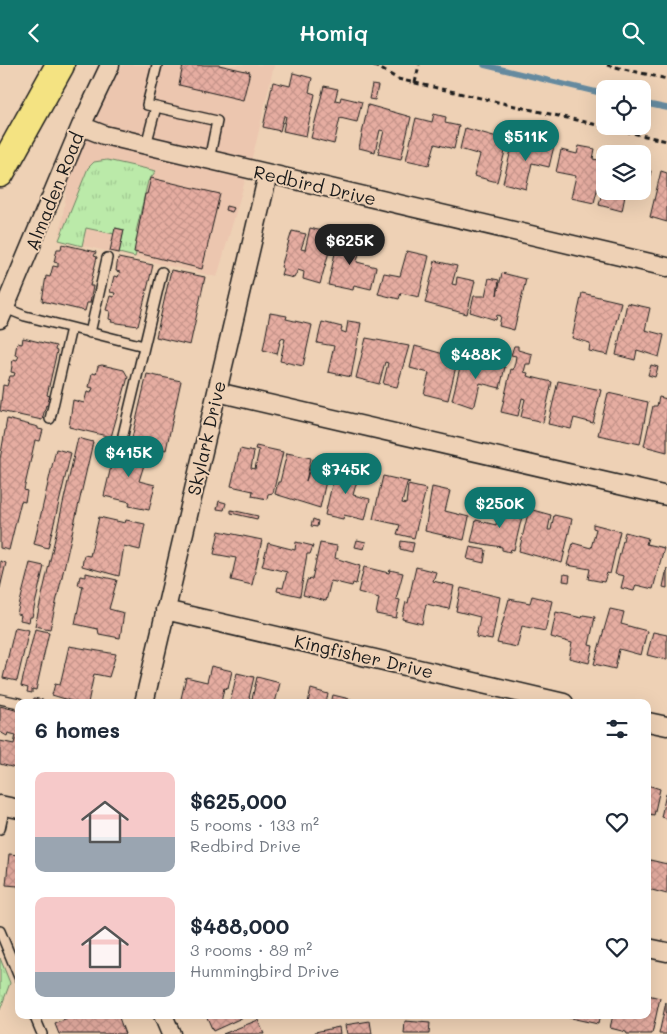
<!DOCTYPE html>
<html lang="en">
<head>
<meta charset="utf-8">
<style>
  :root { --surface:#fff; --page:#f2f2f3; --text:#1f2937; --muted:#747a83; --accent:#0f766e }
  body { margin:0; font-family:Mali,sans-serif; background:var(--page); color:var(--text); height:100vh; display:flex; flex-direction:column; font-size:19px; white-space:nowrap }
  * { box-sizing:border-box; margin:0 }
  p { font-size:16px; color:var(--muted) }
  .icon { flex:none; width:28px; height:28px; fill:none; stroke:currentColor; stroke-width:2; stroke-linecap:round; stroke-linejoin:round }
  .map { position:relative; flex:1; overflow:hidden }
  .details { position:absolute; left:15px; top:634px; width:636px; height:320px; display:flex; flex-direction:column; background:var(--surface); border-radius:10px; box-shadow:0 5px 20px #0002 }
  .details>* { flex:none }
  .buttons { position:absolute; left:596px; top:15px; display:grid; gap:10px }
  .buttons a { display:grid; place-items:center; width:55px; height:55px; border-radius:10px; background:var(--surface); box-shadow:0 5px 20px #0002; font-size:25px }
  .price { position:absolute; translate:-50% -42px; padding:0 11px; border-radius:18px; background:var(--accent); color:#fff; font-size:16px; line-height:32px; filter:drop-shadow(0 1px 2px #0008) }
  .price::after { content:''; position:absolute; left:50%; top:30px; width:15px; height:11px; margin-left:-8px; background:inherit; clip-path:polygon(0 0,100% 0,50% 100%) }
  .price.current { background:#222; color:#fff }
  ul { padding:0; list-style:none }
  li { display:flex; align-items:center; gap:15px; height:125px; padding:0 20px }
  li span { display:grid; place-items:center; flex:none; width:140px; height:100px; border-radius:10px; color:#555 }
  li>.icon { margin-inline-start:auto }
  span .icon { width:60px; height:60px; fill:#fffc; stroke-width:1 }
  li b { font-size:21px }
  h2 { display:flex; justify-content:space-between; align-items:center; height:60px; padding:0 20px; font-size:21px }
  header { display:flex; justify-content:space-between; align-items:center; height:65px; padding:0 20px; background:var(--accent); color:#fff; font-size:22px; font-weight:600 }
  .map>svg:first-child { display:block }
  .built { fill:#ecc6af }
  .park { fill:url(#park-tufts); stroke:#6c8362 }
  .lines { fill:none; stroke-linecap:round; stroke-linejoin:round }
  .stream { stroke:#658a9f; stroke-width:5.5 }
  .building { fill:url(#building-cross-hatch); stroke:#1c1c1c }
  .lane-casing { stroke:#1c1c1c; stroke-width:12 }
  .street-casing { stroke:#1c1c1c; stroke-width:21 }
  .primary-casing { stroke:#1c1c1c; stroke-width:31 }
  .path { stroke:#1c1c1c; stroke-width:3; stroke-dasharray:5 4; stroke-linecap:butt }
  .lane { stroke:#eed1b5; stroke-width:9 }
  .street { stroke:#eed1b5; stroke-width:18 }
  .primary { stroke:#f4e382; stroke-width:28 }
  .labels { text-anchor:middle; dominant-baseline:central; stroke-width:4; stroke-linejoin:round; paint-order:stroke }
  .street-label { font-size:18px; fill:#1c1c1c; stroke:#eed1b5 }
</style>
</head>
<body>
<header><svg class="icon" aria-label="back" viewBox="0 0 24 24"><path d="M15 5l-7 7 7 7"/></svg>Homiq<svg class="icon" aria-label="search" viewBox="0 0 24 24"><circle cx="10" cy="10" r="6"/><path d="M15 15l6 6"/></svg></header>
<div class="map">
<svg width="667" height="969" viewBox="0 0 667 969">
  <defs>
    <pattern id="park-tufts" width="24" height="20" patternUnits="userSpaceOnUse" patternTransform="scale(1.25)"><rect width="24" height="20" fill="#bbeaa9"/><path d="M3 7l-1-3M5 7V3M7 7l1-3M15 17l-1-3M17 17v-4M19 17l1-3" fill="none" stroke="#a0c891"/></pattern>
    <pattern id="building-cross-hatch" width="8" height="8" patternUnits="userSpaceOnUse" patternTransform="scale(1.25)"><rect width="8" height="8" fill="#e6ada1"/><path d="M0 0l8 8M0 8l8-8" fill="none" stroke="#c5948a"/></pattern>
  </defs>
  <rect width="100%" height="100%" fill="#eed1b5"/>
  <filter id="ink" filterUnits="userSpaceOnUse"><feTurbulence type="fractalNoise" baseFrequency=".02" numOctaves="2"/><feDisplacementMap in="SourceGraphic" scale="10" xChannelSelector="R" yChannelSelector="G"/><feConvolveMatrix kernelMatrix="1 2 1 2 8 2 1 2 1" color-interpolation-filters="sRGB"/></filter>
  <g filter="url(#ink)">
    <path class="built" d="M123 0H274L256 78 217 212 59 175 70 103 110 19Z"/>
    <path class="park" d="M107 95 156 106 148 116 136 167 141 169 135 192 119 188 124 165 116 163 114 169 86 163 82 181 59 175 88 103 94 97Z
      M0 893 10 918 0 945Z"/>
    <g class="lines">
      <path class="stream" d="M484 0 605 29
        M642 38 667 43"/>
    </g>
    <path class="building" d="M183 0H219L250 7 243 35 179 20Z
      M293 8 312 13 309 27 315 29 306 71 283 66 286 51H284L280 66 263 62 273 17 290 21Z
      M372 20 378 21 375 35 369 34Z
      M324 21 338 24 335 35 340 36 341 32 362 37 357 57 340 53 334 79 311 73Z
      M368 40 411 52 401 94 378 89 384 66 380 65 375 87 359 83Z
      M434 49 446 52 445 58 459 61 454 84 435 79 429 100 406 95 416 53 432 57Z
      M465 63 508 75 497 117 474 111 480 90 460 84Z
      M513 77 533 82 534 77 554 81 549 102 532 98 526 124 503 118Z
      M579 81 595 84 593 94 604 96 594 138 571 133 576 111 556 107 561 85 577 89Z
      M625 81 634 83 632 89H623Z
      M642 104 651 106 646 128 637 126H642Z
      M661 106 667 108V157L650 152Z
      M151 113 220 129 202 204 134 187 145 129H147Z
      M605 113V126H626L622 146 599 140Z
      M226 141 234 143 232 147 225 145Z
      M115 163 124 165 119 188 110 186Z
      M310 163 334 169 320 219 303 214 304 207 298 205 294 213 281 210 283 203 281 202 292 166 306 169 301 184 305 185Z
      M339 170 366 177 365 180 361 179 357 197 376 202 371 224 354 220 353 225 328 220Z
      M62 179 96 187 94 191 97 192 90 221H93L90 238H87L85 246 42 236 46 211 50 212 53 201 58 202V198L54 197 57 184H61Z
      M407 186 429 191 419 232 401 228 399 234 378 229 384 208 400 211Z
      M118 193 153 200 138 261 111 257 112 255 109 254 110 246 106 245 110 231 114 232 115 228 110 227 114 211 118 212 120 207 116 206Z
      M435 196 457 201 452 219 456 220 457 212 475 216 467 249 425 238Z
      M171 205 205 212 190 280 156 272Z
      M502 208 526 214 514 265 499 261 501 251 497 250 496 255 470 247 474 231H485L489 213 499 215 497 230Z
      M582 228 621 237 608 290 589 286 590 278 572 273Z
      M627 238 650 243 645 265 664 270 659 292 637 285 635 295 616 290Z
      M270 248 287 251 286 254 312 260 303 301 280 296 285 274 281 273 277 289 263 285Z
      M348 256 361 258 351 312 328 307 334 281 317 278 322 257 342 262 341 266 346 268Z
      M23 273 56 281 55 285 57 286 47 330 50 331 48 341 46 340 42 355 0 346 3 320 7 321 10 311H14L15 308 11 307 13 294 17 295 19 291 15 290 17 278 22 279Z
      M366 273 409 281 397 322 383 319 388 298 385 297 379 319 356 313Z
      M415 281 458 293 448 335 424 329 429 308 410 303Z
      M514 281H518V285L532 289 530 299H526L524 307 528 308 527 311 552 317 543 357 521 352 525 334 522 333 518 351 501 347 511 304 513 305 515 297 516 291 511 290Z
      M462 294 505 302 500 323 480 318 475 340 472 342 452 335Z
      M102 300 124 305 128 312 111 372 69 362 73 335 84 338 87 327 91 328 93 323 89 322 92 308 96 309 98 301Z
      M651 300 658 302 655 312 648 310Z
      M147 309 181 316 166 385 131 377Z
      M558 316 601 325 593 358 574 353 571 364 548 359Z
      M608 328 648 337 640 379 598 370Z
      M659 332 667 334V387L644 381 653 341H657Z
      M7 354 38 362V364L43 365 40 376 35 375 24 425 27 426 25 437 21 436 9 485 0 483V394Z
      M78 373 93 377 50 564 35 561Z
      M116 380 148 387 139 416 155 420 149 445 129 441 130 437 104 431 113 393 108 392 110 381 116 383Z
      M256 381 283 387 273 428 268 429 267 434 252 431 253 426 231 421 240 384 254 387 251 403 255 404 259 385 255 384Z
      M56 384 71 388 48 483 34 479Z
      M287 388 311 393 306 416 313 394 330 398 320 443 275 429 278 417H280Z
      M336 399 360 405 353 430 370 434 365 455 344 450 343 454 325 450 334 411H332Z
      M383 411 410 417 407 418 402 438 406 439 408 420 426 424 414 473 397 469 400 460 373 454Z
      M432 422 450 426 445 446 469 452 464 475 425 466Z
      M219 436 226 438 224 445 217 444Z
      M501 438 524 443 514 485 511 484 510 487 502 485V482L471 477 476 455 496 460Z
      M529 444 551 450 548 465H551L554 450 572 454 562 498 519 486Z
      M231 445 258 451 257 454 231 448Z
      M99 452 125 458 126 455 145 459 140 485 124 481 119 511 82 501 84 490 90 491Z
      M313 454 318 456 317 462 311 461Z
      M593 459 620 466 610 509 607 508 604 517 588 514 590 504 567 500 573 478 591 483 596 464 593 463Z
      M219 466 262 475 252 520 231 515 236 493 214 489Z
      M625 467 648 473 646 479 664 483 653 524 636 520 634 526 621 523 624 511 615 509Z
      M357 475 366 477 364 484 355 482Z
      M401 476 414 478 412 487 400 484Z
      M296 477 313 481 310 489H307L300 531 277 526 278 522 283 523 287 507 262 501 268 478 295 485Z
      M320 478 337 481 335 493 360 501 356 519 353 518 352 521 331 516 326 536 303 530 307 515 312 514Z
      M470 482 486 485 484 498 467 494Z
      M0 496 6 498 0 523Z
      M30 498 44 501 32 552H30L29 557 20 555 21 550 17 549Z
      M364 502 389 508 390 505 403 508 396 534 400 535 396 553 376 549 379 533 358 527Z
      M416 502 436 507 433 516 454 521 449 544 426 539 422 559 402 554 406 537 408 538Z
      M667 503V523L663 522Z
      M86 508 117 515 109 544 124 548 120 573 99 569 98 564 75 559 83 521 78 520 80 511 86 512Z
      M564 509 570 510 569 517 563 516Z
      M461 523 500 532 492 575 476 572 480 552 456 546Z
      M532 531 552 536 545 566 522 561 517 582 497 578 509 534 530 538Z
      M610 544 624 547 621 559 647 566 641 590 619 584 615 604 594 599Z
      M556 547 582 553 583 550 595 552 589 580 593 581 589 598 569 593 572 578 551 572Z
      M15 562 29 565 17 616 3 613Z
      M35 564 49 567 36 625 32 624V628L27 627 28 623 21 621Z
      M653 567 667 570V595L647 590Z
      M69 581 116 589 109 612 94 609 88 638H78L52 630 55 619 60 620Z
      M211 601 232 606 228 624 224 623 221 638H180L186 612 207 617Z
      M237 608 254 612 249 633 252 634 257 612 280 618 275 638H230Z
      M311 624 328 629 326 638H308Z
      M333 630 354 635 353 638H331Z
      M34 633 51 637V638H33Z
      M0 641 19 646V704L0 699V676L14 679 16 670 8 668 7 671 0 667Z
      M648 720 660 724 654 750 648 749Z
      M666 729H667V754L661 752Z
      M9 789 19 790V827L18 821 6 820Z
      M650 795 667 799V829L648 824Z
      M648 930 660 933 652 969H627L626 967 610 963 613 950H648Z
      M666 937 667 969H659Z
      M66 950H118L125 969H59L55 959 67 954Z
      M206 950H248L213 966Z
      M557 950H600L598 959Z
      M258 955 264 969H223Z
      M370 956 372 969H347L345 960Z
      M405 956 430 958 429 969H404Z
      M339 962 340 969H315V967Z"/>
    <g class="lines">
      <defs>
        <path id="lane" d="M156 42 147 40 157 0
          M146 80 156 42 217 56 209 95
          M5 243 25 251 144 281
          M90 268 107 193
          M50 354 71 263
          M123 370 162 207
          M0 634 19 638
          M0 764 5 741
          M0 866 19 912
          M34 950 42 969"/>
        <path id="street" d="M81 61 104 70 667 202
          M0 254 81 61 110 0
          M217 327 667 431
          M165 545 564 638
          M144 638 268 109
          M648 657 667 661
          M0 740 19 744
          M648 883 667 887
          M163 950 171 969"/>
        <path id="primary" d="M0 108 60 0"/>
      </defs>
      <use href="#lane" class="lane-casing"/>
      <use href="#street" class="street-casing"/>
      <use href="#primary" class="primary-casing"/>
      <path class="path" d="M374 0 398 14 667 76
        M607 0 667 14
        M415 18 419 0"/>
      <use href="#lane" class="lane"/>
      <use href="#street" class="street"/>
      <use href="#primary" class="primary"/>
    </g>
  </g>
  <g class="labels">
    <g class="street-label">
      <text transform="translate(315 120) rotate(13)">Redbird Drive</text>
      <text transform="translate(54 126) rotate(-68)">Almaden Road</text>
      <text transform="translate(206 373) rotate(-77)">Skylark Drive</text>
      <text transform="translate(364 591) rotate(13)">Kingfisher Drive</text>
    </g>
  </g>
</svg>
<div class="buttons">
<a><svg class="icon" aria-label="locate" viewBox="0 0 24 24"><circle cx="12" cy="12" r="6"/><path d="M12 2v4M12 18v4M2 12h4M18 12h4"/></svg></a>
<a><svg class="icon" aria-label="layers" viewBox="0 0 24 24"><path d="M12 4l9 5-9 5-9-5zM3 14l9 5 9-5"/></svg></a>
</div>
<b class="price" style="left:526px;top:97px">$511K</b>
<b class="price current" style="left:350px;top:201px">$625K</b>
<b class="price" style="left:476px;top:315px">$488K</b>
<b class="price" style="left:129px;top:413px">$415K</b>
<b class="price" style="left:346px;top:430px">$745K</b>
<b class="price" style="left:500px;top:464px">$250K</b>
<section class="details">
<h2>6 homes<svg class="icon" aria-label="filters" viewBox="0 0 24 24"><path d="M4 7h16M4 17h16"/><circle cx="9" cy="7" r="2"/><circle cx="15" cy="17" r="2"/></svg></h2>
<ul>
<li><span style="background:linear-gradient(#f6c9c9 65%,#9aa5b1 0)"><svg class="icon" aria-label="home" viewBox="0 0 24 24"><path d="M3 11l9-7 9 7M6 9v11h12V9"/></svg></span><div><b>$625,000</b><p>5 rooms · 133 m²</p><p>Redbird Drive</p></div><svg class="icon" aria-label="heart" viewBox="0 0 24 24"><path d="M12 20l-8-8c-3-5 5-10 8-4 3-6 11-1 8 4z"/></svg></li>
<li><span style="background:linear-gradient(#f6c9c9 75%,#9aa5b1 0)"><svg class="icon" aria-label="home" viewBox="0 0 24 24"><path d="M3 11l9-7 9 7M6 9v11h12V9"/></svg></span><div><b>$488,000</b><p>3 rooms · 89 m²</p><p>Hummingbird Drive</p></div><svg class="icon" aria-label="heart" viewBox="0 0 24 24"><path d="M12 20l-8-8c-3-5 5-10 8-4 3-6 11-1 8 4z"/></svg></li>
</ul>
</section>
</div>
</body>
</html>
